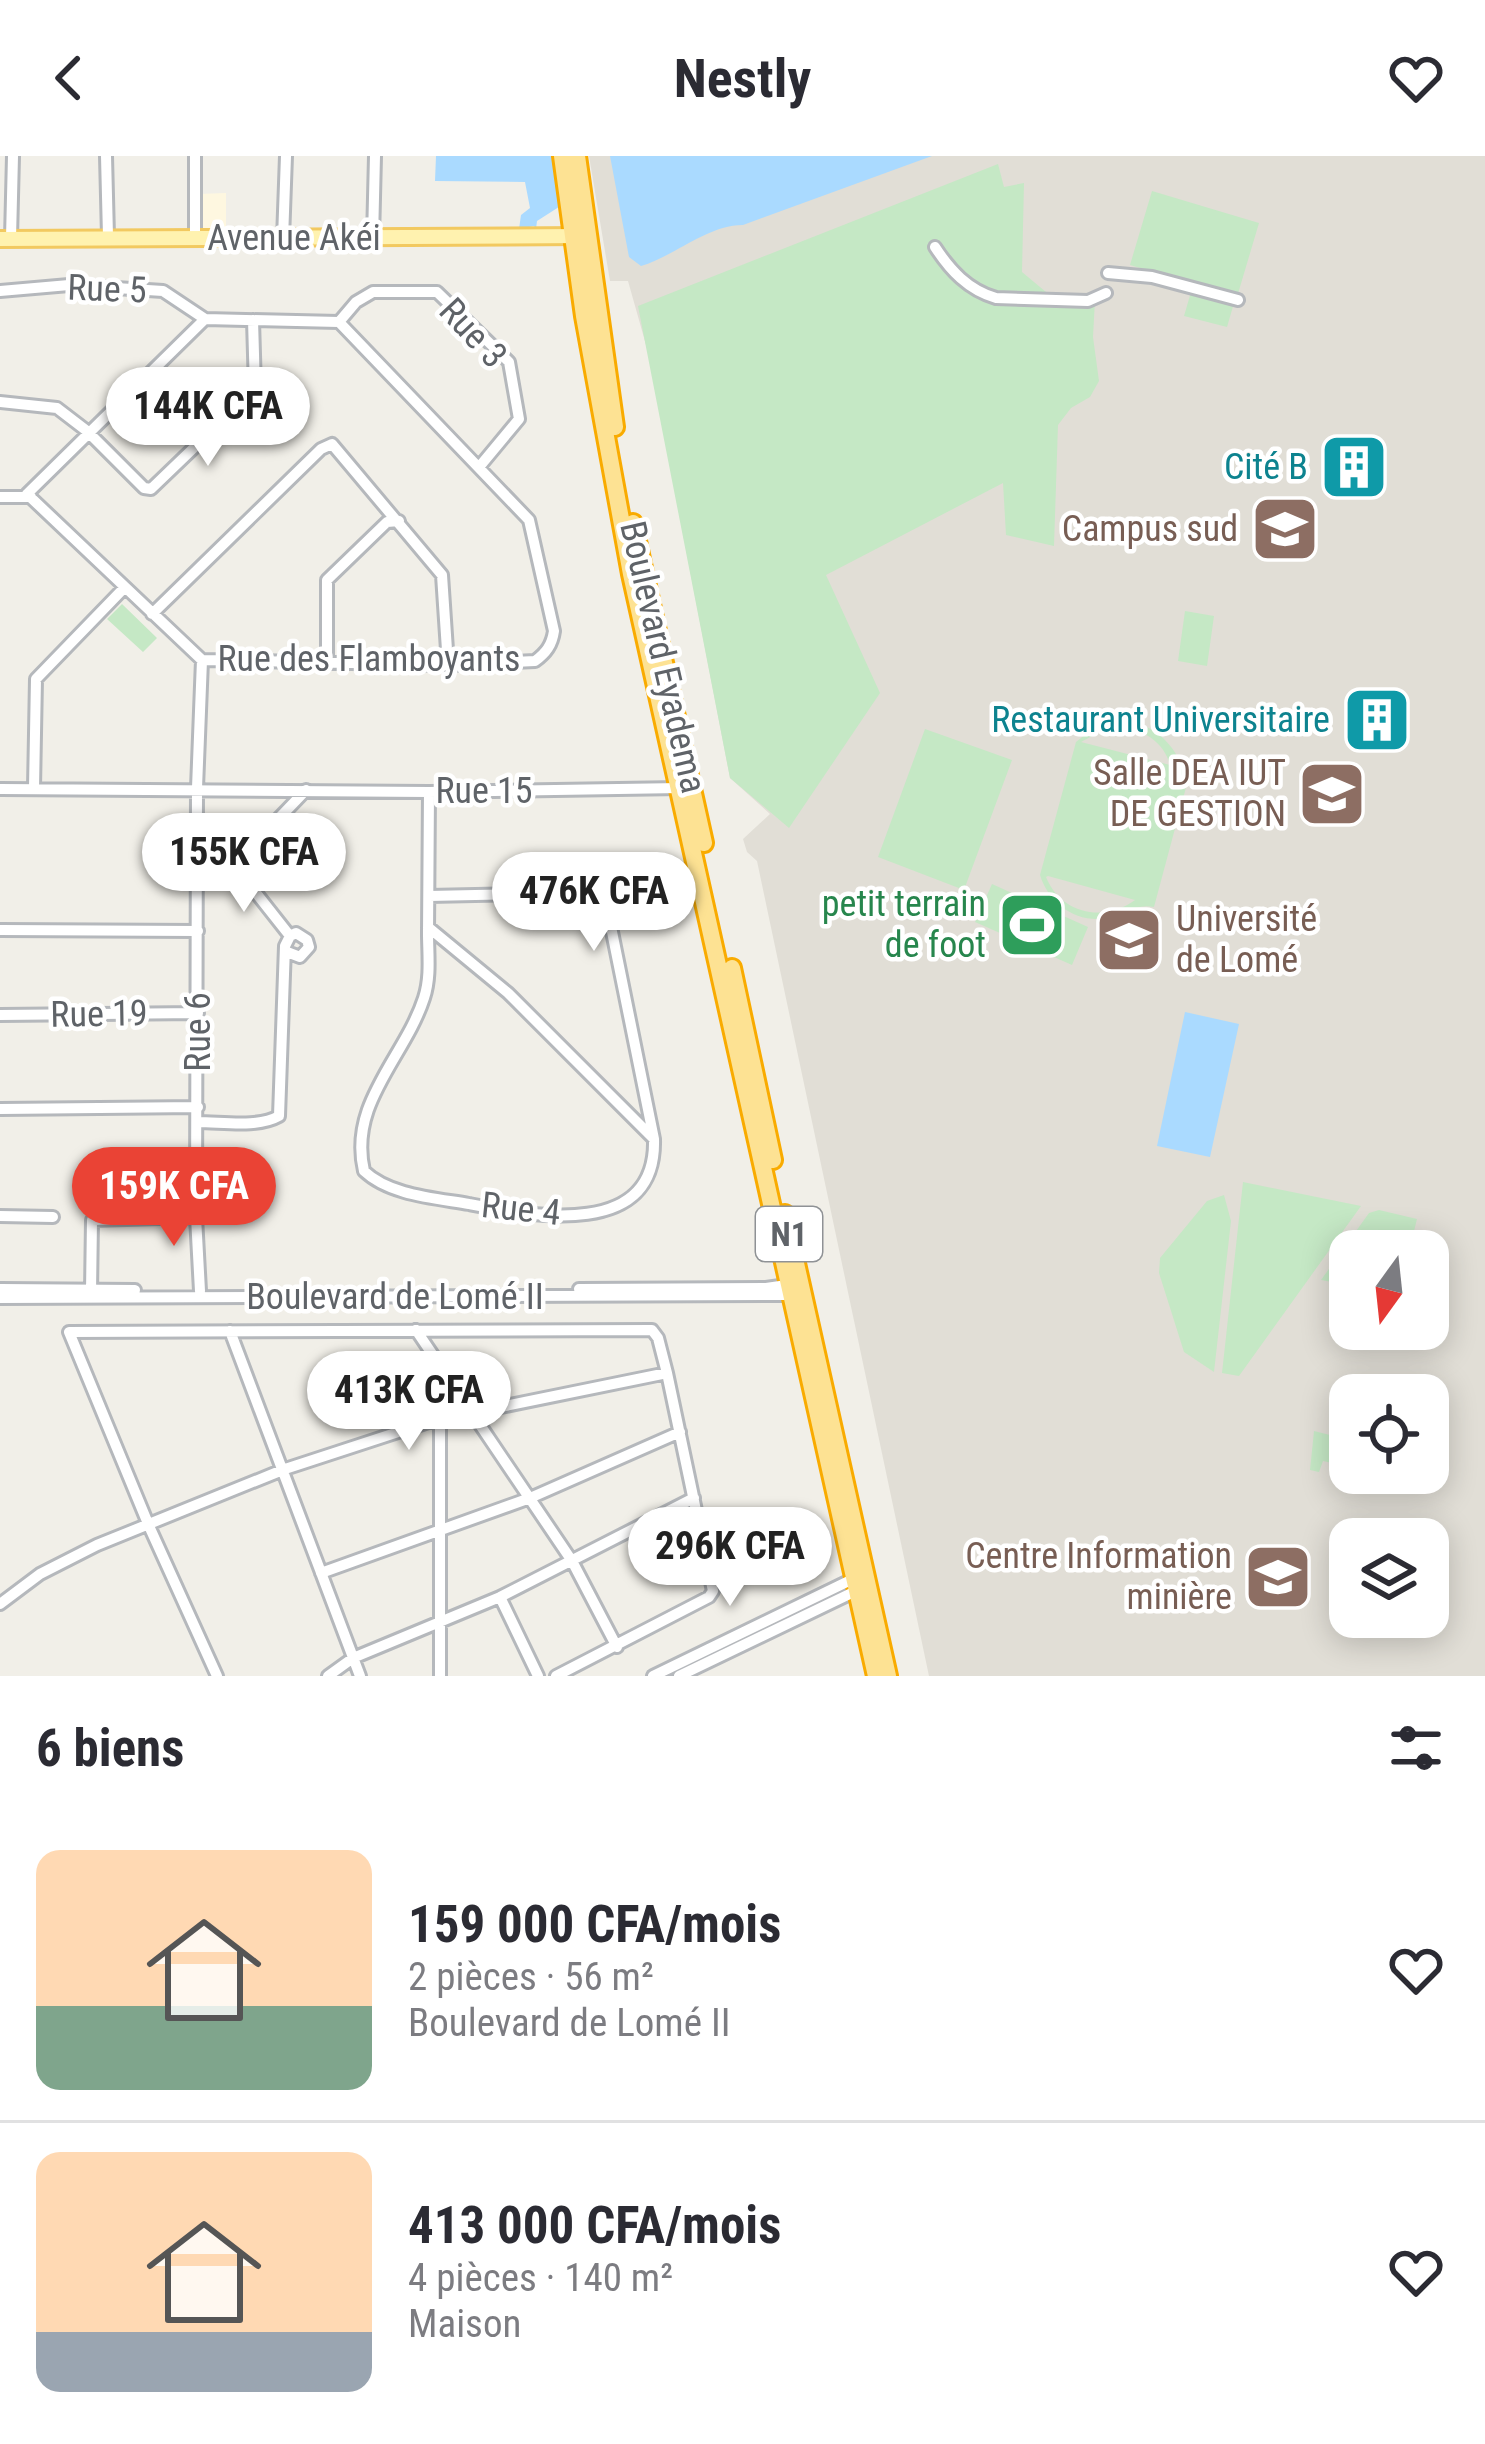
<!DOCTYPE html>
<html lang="fr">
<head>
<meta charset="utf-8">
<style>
  :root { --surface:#fff; --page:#f2f2f3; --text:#2b2b33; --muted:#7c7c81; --line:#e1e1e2; --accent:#ea4335 }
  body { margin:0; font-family:"Roboto Condensed",sans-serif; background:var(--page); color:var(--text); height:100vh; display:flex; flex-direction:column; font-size:45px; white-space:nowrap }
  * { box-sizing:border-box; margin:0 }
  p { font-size:39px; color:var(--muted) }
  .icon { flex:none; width:66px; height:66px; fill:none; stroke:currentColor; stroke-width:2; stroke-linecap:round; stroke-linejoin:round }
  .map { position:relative; height:1520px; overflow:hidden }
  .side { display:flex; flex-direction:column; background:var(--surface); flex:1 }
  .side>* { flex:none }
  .needle { width:78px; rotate:195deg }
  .fabs { position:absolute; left:1329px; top:1074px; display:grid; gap:24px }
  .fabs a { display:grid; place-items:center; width:120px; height:120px; border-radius:24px; background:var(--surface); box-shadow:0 6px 30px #0003; font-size:60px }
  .price { position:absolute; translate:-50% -102px; padding:0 27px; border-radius:42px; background:#fff; color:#222; font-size:39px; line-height:78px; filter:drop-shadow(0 3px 6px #0008) }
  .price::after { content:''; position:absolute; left:50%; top:72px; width:36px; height:27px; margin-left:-18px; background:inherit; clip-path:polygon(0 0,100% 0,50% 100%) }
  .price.selected { background:var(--accent); color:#fff }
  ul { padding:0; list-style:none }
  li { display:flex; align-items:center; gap:36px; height:300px; padding:0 36px }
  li+li { border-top:3px solid var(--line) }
  li span { display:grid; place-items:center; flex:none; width:336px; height:240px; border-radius:24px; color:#555 }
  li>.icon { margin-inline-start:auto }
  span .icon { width:144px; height:144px; fill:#fffc; stroke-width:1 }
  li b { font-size:51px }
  h2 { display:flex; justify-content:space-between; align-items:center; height:144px; padding:0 36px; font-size:51px }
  header { display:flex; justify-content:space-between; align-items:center; height:156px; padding:0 36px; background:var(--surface); font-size:54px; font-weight:700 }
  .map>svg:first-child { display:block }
  .commercial { fill:#fef7e0 }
  .education { fill:#e1ded6; fill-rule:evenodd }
  .green { fill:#c5e8c5; fill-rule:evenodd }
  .water { fill:#aadaff }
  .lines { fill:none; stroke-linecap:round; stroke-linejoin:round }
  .minor-casing { stroke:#b5b8bc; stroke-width:16 }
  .major-casing { stroke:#f2c960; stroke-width:20 }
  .highway-casing { stroke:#f9ab00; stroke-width:22 }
  .minor { stroke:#fff; stroke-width:10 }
  .major { stroke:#fff2af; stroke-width:14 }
  .highway { stroke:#fde293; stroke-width:16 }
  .labels { text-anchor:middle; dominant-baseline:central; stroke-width:9; stroke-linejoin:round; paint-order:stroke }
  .shield { fill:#fff; stroke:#8f9295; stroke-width:3 }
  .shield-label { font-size:33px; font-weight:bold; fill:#5f6368 }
  .street-label { font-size:36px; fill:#5f6368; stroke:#fff }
  .culture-label { font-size:36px; fill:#0d838f; stroke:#fff; text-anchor:end }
  .education-label { font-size:36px; fill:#785e54; stroke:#fff; text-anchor:end }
  .leisure-label { font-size:36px; fill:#27864d; stroke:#fff; text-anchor:end }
</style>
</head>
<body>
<header><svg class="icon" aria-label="back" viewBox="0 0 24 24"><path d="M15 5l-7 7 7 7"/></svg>Nestly<svg class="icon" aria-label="heart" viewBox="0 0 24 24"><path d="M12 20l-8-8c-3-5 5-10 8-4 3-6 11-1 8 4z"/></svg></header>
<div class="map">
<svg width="1485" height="1520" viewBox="0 0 1485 1520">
  <rect width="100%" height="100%" fill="#f1efe8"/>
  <path class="commercial" d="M226 37V76H199L198 38Z"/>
  <path class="education" d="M589 0H1485V1520H929L757 705 747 696 743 683 770 658 730 622 648 196 628 125H610ZM1350 1095H1428V1173H1350ZM1350 1239H1428V1317H1350ZM1350 1383H1428V1461H1350Z"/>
  <path class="green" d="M998 8 1004 31 1024 27 1022 116 1046 136 1095 144 1093 181 1099 225 1090 241 1071 252 1058 269 1054 390 1006 379 1003 327 826 419 880 537 789 672 730 622 638 150Z
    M1152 35 1259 67 1237 141 1130 109Z
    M1191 136 1234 147 1227 171 1184 160Z
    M122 448 157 482 143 496 107 463Z
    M1185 455 1214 460 1207 510 1178 505Z
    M1122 563C1150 569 1167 580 1180 605L1192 609 1154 751C1134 747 1127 759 1108 762 1077 768 1049 748 1040 719L1076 586 1092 573ZM1126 570C1146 576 1165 588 1170 609L1081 586 1107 572ZM1046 721 1048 720 1135 744C1104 767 1061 758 1046 721Z
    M925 573 1012 604 964 734 878 701Z
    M992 728 1088 771 1072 809 975 766Z
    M1243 1026 1361 1050 1239 1220 1222 1217Z
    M1224 1039 1231 1065 1214 1216 1184 1196 1159 1117 1160 1102 1207 1045Z
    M1379 1054 1417 1063 1409 1095H1350V1173H1367L1364 1185 1332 1179 1343 1128 1321 1124 1369 1057Z
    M1314 1275 1350 1284V1311L1323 1305 1319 1316 1310 1314Z"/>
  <path class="water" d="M436 0H555L562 49 537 65 536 73 534 70 519 73 521 59 530 52 525 26 435 25Z
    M610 0H932L743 69C707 69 675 100 641 110L629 101Z
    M1185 856 1239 868 1210 1001 1157 990Z"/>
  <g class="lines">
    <defs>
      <path id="minor" d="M106 0 108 80
        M11 82 13 0
        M195 82V0
        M283 83 286 0
        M373 83 375 0
        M935 91C950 114 968 134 996 142L1088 145 1106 137
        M1108 117 1152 121 1238 144
        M0 135 69 129 163 135 205 163
        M205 163 339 166 529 364 554 475C552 489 546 497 535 505L448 509 202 504 27 338Z
        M339 166 356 146 373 136H437L509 206 519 263 480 310
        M0 246 57 252 87 275 144 332 151 333 255 233 253 164
        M0 341H31
        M152 458 321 293 332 288 442 419 448 509
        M327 508V424L387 366 399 365
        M34 632 36 523 125 431
        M0 633 429 636 681 632
        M234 709 290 780
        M197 710 234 709 306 634
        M429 740 575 737 590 739 608 756 654 983C657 1084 533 1060 469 1048 434 1042 389 1039 364 1015 348 947 405 901 424 842 431 821 428 798 428 777 428 730 429 683 429 636
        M428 771 508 837 654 983
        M0 774 198 775
        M0 859 198 857
        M0 953 198 951
        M198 966C223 966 258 972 279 960L285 790 290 780 296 777 307 784 309 791 300 801 287 796
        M0 1060 53 1061
        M0 1133 135 1134
        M579 1133 766 1132 794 1128
        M200 1135 196 1061 197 632 202 504
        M91 1136 92 1064 196 1061
        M0 1142 795 1139
        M416 1174 572 1405 617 1491
        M230 1175 360 1520
        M321 1417 530 1342 680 1276
        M500 1441 538 1520
        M0 1448 40 1418 97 1389 285 1313 432 1265 667 1217
        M217 1520 149 1370 69 1176 652 1174 658 1182 667 1217 713 1435 709 1441 556 1520
        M328 1520 353 1502 500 1441 694 1342
        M440 1520V1211
        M653 1520 855 1422
        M679 1520 860 1433"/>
      <path id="major" d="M0 83 583 80"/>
      <path id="highway" d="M562 0 584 160 631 418 876 1520
        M577 0 615 271
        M633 367 704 687
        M732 812 773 1004
        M785 1058 888 1520"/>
    </defs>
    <use href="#minor" class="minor-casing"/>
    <use href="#major" class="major-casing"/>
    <use href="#highway" class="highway-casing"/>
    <use href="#minor" class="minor"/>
    <use href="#major" class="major"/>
    <use href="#highway" class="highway"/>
  </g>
  <defs>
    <symbol id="building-square" viewBox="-11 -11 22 22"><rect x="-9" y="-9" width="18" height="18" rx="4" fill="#0f9aa8" stroke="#fff"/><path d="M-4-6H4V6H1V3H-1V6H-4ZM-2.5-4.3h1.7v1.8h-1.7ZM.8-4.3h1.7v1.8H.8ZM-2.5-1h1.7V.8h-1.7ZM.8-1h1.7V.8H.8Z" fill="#fff"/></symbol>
    <symbol id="university-square" viewBox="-11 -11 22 22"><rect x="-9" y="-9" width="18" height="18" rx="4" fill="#8d6e63" stroke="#fff"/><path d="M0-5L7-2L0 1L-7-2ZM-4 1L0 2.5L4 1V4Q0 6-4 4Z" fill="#fff"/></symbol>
    <symbol id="stadium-square" viewBox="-11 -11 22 22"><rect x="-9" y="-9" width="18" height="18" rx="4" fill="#2e9e5b" stroke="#fff"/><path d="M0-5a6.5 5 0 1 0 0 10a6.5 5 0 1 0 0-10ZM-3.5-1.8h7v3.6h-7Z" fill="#fff"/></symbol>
  </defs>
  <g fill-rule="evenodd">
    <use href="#building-square" x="1316" y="273" width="76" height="76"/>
    <use href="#university-square" x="1247" y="335" width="76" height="76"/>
    <use href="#building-square" x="1339" y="526" width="76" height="76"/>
    <use href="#university-square" x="1294" y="600" width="76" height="76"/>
    <use href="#stadium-square" x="994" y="731" width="76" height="76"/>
    <use href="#university-square" x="1091" y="746" width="76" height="76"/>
    <use href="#university-square" x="1240" y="1383" width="76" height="76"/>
  </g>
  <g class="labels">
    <rect class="shield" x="756" y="1051" width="66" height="54" rx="9"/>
    <g class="shield-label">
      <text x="789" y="1078">N1</text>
    </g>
    <g class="street-label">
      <text x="294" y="82">Avenue Akéi</text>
      <text transform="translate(107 133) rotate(2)">Rue 5</text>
      <text transform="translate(473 177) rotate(47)">Rue 3</text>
      <text transform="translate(663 501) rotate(77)">Boulevard Eyadema</text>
      <text x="369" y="503">Rue des Flamboyants</text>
      <text x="484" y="635">Rue 15</text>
      <text transform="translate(99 858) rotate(-1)">Rue 19</text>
      <text transform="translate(198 876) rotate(-90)">Rue 6</text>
      <text transform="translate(521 1053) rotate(6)">Rue 4</text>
      <text x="395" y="1141">Boulevard de Lomé II</text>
    </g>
    <g class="culture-label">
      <text x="1308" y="311">Cité B</text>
      <text x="1330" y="564">Restaurant Universitaire</text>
    </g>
    <g class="education-label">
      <text x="1238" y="373">Campus sud</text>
      <text x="1286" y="617">Salle DEA IUT<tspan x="1286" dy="41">DE GESTION</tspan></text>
      <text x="1176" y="763" text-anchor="start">Université<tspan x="1176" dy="41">de Lomé</tspan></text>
      <text x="1232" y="1400">Centre Information<tspan x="1232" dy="41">minière</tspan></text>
    </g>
    <g class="leisure-label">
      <text x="986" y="748">petit terrain<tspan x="986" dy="41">de foot</tspan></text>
    </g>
  </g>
</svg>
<div class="fabs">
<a><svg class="needle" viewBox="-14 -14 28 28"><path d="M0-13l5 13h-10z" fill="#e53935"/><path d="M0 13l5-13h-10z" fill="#7c7c81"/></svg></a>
<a><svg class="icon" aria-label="locate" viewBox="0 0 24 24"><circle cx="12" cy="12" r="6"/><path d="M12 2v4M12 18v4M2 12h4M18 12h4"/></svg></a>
<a><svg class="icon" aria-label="layers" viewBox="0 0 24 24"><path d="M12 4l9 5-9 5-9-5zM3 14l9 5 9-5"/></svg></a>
</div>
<b class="price" style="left:208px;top:313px">144K CFA</b>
<b class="price" style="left:244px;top:759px">155K CFA</b>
<b class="price" style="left:594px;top:798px">476K CFA</b>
<b class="price selected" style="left:174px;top:1093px">159K CFA</b>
<b class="price" style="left:409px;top:1297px">413K CFA</b>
<b class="price" style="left:730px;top:1453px">296K CFA</b>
</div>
<section class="side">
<h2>6 biens<svg class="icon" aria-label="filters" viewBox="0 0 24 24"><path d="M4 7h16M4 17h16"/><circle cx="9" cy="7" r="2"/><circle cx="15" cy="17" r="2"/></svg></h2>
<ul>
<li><span style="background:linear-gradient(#ffd9b3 65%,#7fa58c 0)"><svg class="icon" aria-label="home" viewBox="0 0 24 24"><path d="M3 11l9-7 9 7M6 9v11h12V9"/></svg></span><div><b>159 000 CFA/mois</b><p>2 pièces · 56 m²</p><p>Boulevard de Lomé II</p></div><svg class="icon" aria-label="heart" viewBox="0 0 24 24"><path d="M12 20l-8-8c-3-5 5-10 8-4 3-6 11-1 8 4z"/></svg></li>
<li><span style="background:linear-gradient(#ffd9b3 75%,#9aa5b1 0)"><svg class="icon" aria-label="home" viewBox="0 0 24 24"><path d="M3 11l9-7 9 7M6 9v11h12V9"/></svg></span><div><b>413 000 CFA/mois</b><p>4 pièces · 140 m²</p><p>Maison</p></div><svg class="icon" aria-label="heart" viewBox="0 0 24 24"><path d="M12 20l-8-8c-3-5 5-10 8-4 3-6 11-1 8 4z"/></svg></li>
</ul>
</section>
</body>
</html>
